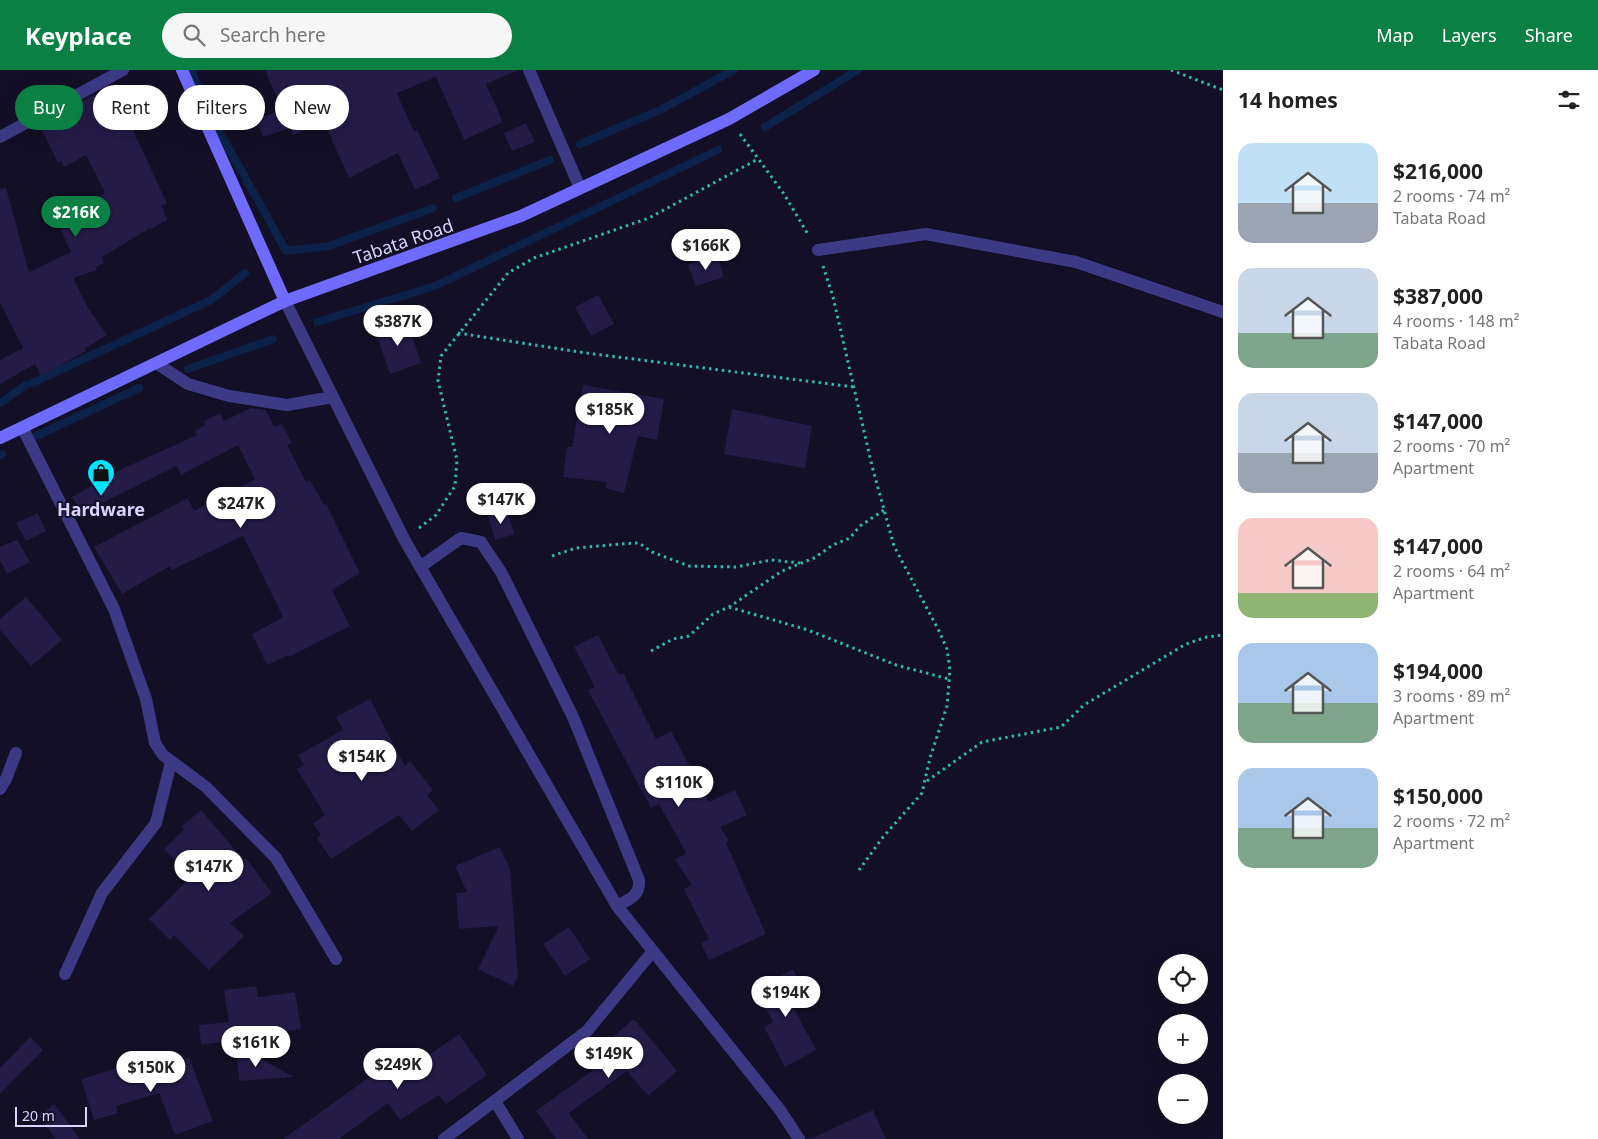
<!DOCTYPE html>
<html lang="en">
<head>
<meta charset="utf-8">
<style>
  :root { --surface:#fff; --page:#f6f6f6; --text:#222; --muted:#767676; --accent:#0b8043 }
  body { margin:0; font-family:"Noto Sans",sans-serif; background:var(--page); color:var(--text); height:100vh; display:flex; flex-direction:column; font-size:19px; white-space:nowrap }
  * { box-sizing:border-box; margin:0 }
  p { font-size:16px; color:var(--muted) }
  .icon { flex:none; width:28px; height:28px; fill:none; stroke:currentColor; stroke-width:2; stroke-linecap:round; stroke-linejoin:round }
  .map { position:relative; flex:1; overflow:hidden }
  .side { display:flex; flex-direction:column; background:var(--surface); width:375px }
  .side>* { flex:none }
  .top-card { position:absolute; left:15px; top:15px; width:475px; height:45px; display:flex; gap:10px }
  .controls { position:absolute; left:1158px; top:884px; display:grid; gap:10px }
  .controls a { display:grid; place-items:center; width:50px; height:50px; border-radius:50%; background:var(--surface); box-shadow:0 5px 20px #0002; font-size:25px }
  .scale { position:absolute; left:15px; bottom:12px; width:72px; box-sizing:border-box; padding-left:5px; border:2px solid #d9d4ff; border-top:0; font-size:14px; line-height:18px; white-space:nowrap; color:#d9d4ff; -webkit-text-stroke:4px #130f26; paint-order:stroke }
  .price { position:absolute; translate:-50% -42px; padding:0 11px; border-radius:18px; background:#fff; color:#222; font-size:16px; line-height:32px; filter:drop-shadow(0 1px 2px #0008) }
  .price::after { content:''; position:absolute; left:50%; top:30px; width:15px; height:11px; margin-left:-8px; background:inherit; clip-path:polygon(0 0,100% 0,50% 100%) }
  .price.selected { background:var(--accent); color:#fff }
  ul { padding:0; list-style:none }
  li { display:flex; align-items:center; gap:15px; height:125px; padding:0 15px }
  li span { display:grid; place-items:center; flex:none; width:140px; height:100px; border-radius:15px; color:#555 }
  li>.icon { margin-inline-start:auto }
  span .icon { width:60px; height:60px; fill:#fffc; stroke-width:1 }
  li b { font-size:21px }
  h2 { display:flex; justify-content:space-between; align-items:center; height:60px; padding:0 15px; font-size:21px }
  .pill { padding:0 18px; border-radius:22px; background:var(--surface); box-shadow:0 5px 20px #0002; font-size:18px; line-height:45px }
  .pill.selected { background:var(--accent); color:#fff }
  header { display:flex; align-items:center; gap:30px; box-sizing:border-box; height:70px; padding:0 25px; background:var(--accent); color:#fff }
  header strong { font-size:24px }
  nav { display:flex; gap:28px; margin-inline-start:auto; font-size:18px }
  .search { width:350px; height:45px; background:var(--page); display:flex; align-items:center; gap:12px; box-sizing:border-box; padding:0 18px; border-radius:28px; color:var(--muted); font-size:19px }
  main { display:flex; flex:1; min-height:0 }
  .map>svg:first-child { display:block }
  .lines { fill:none; stroke-linecap:round; stroke-linejoin:round }
  .stream { stroke:#0c2248; stroke-width:8 }
  .building { fill:#241b47 }
  .path { stroke:#2fb8b0; stroke-width:3; stroke-dasharray:2.5 4; stroke-linecap:butt }
  .service { stroke:#3d3a85; stroke-width:12 }
  .minor { stroke:#3d3a85; stroke-width:12 }
  .secondary { stroke:#6f6bff; stroke-width:12 }
  .labels { text-anchor:middle; dominant-baseline:central; stroke-width:4; stroke-linejoin:round; paint-order:stroke }
  .street-label { font-size:18px; fill:#d9d4ff; stroke:#130f26 }
  .poi-label { font-size:18px; font-weight:bold; fill:#d9d4ff; stroke:#130f26 }
</style>
</head>
<body>
<header>
<strong>Keyplace</strong>
<div class="search"><svg class="icon" aria-label="search" viewBox="0 0 24 24"><circle cx="10" cy="10" r="6"/><path d="M15 15l6 6"/></svg>Search here</div>
<nav><a>Map</a><a>Layers</a><a>Share</a></nav>
</header>
<main>
<div class="map">
<svg width="1223" height="1069" viewBox="0 0 1223 1069">
  <rect width="100%" height="100%" fill="#130f26"/>
  <g class="lines">
    <path class="stream" d="M191 0 212 49 244 105
      M765 57 858 0
      M580 74 660 40 734 0
      M247 111 286 181 329 176 433 138
      M456 128 550 90
      M317 252 435 216 718 80
      M188 299 273 269
      M32 313 211 230 245 203
      M0 333 26 315
      M36 366 139 318
      M0 385 2 384"/>
  </g>
  <path class="building" d="M265 0H518L486 14 503 52 464 70 436 7 397 23 414 62 417 60 440 108 415 120 398 83 349 108 324 52 293 65 290 58 263 67 257 49 282 40Z
    M95 24 97 29 103 24 115 49 125 43 167 133 162 136 167 150 151 159 150 158 102 187 104 193 96 197 97 200 73 208 88 238 107 265 84 279 86 281 41 306 35 294 0 314V290L23 278 0 232V119L6 118 29 202 71 182 55 147 105 123 86 85 64 97 61 91 58 93 40 56Z
    M526 53 535 72 512 81 504 63Z
    M717 185 724 207 696 216 688 195Z
    M598 225 614 254 591 266 575 237Z
    M407 251 421 293 390 304 375 261Z
    M583 315 664 329 657 370 638 366 624 423 605 418 607 412 563 407 567 377H572Z
    M251 338 266 340 274 357 282 354 292 373 287 375 306 412 310 410 324 435 326 434 360 503 332 520 350 556 289 587 288 585 267 595 252 564 283 547 243 466 172 500 170 496 122 524 94 477 188 428 194 441 255 409 238 375 181 405 177 396 82 443 72 427 124 398 197 365 195 361 205 355 204 351 220 343 224 351Z
    M732 339 812 356 805 398 724 384Z
    M507 441 515 464 495 470 488 446Z
    M38 443 46 461 26 471 16 453Z
    M17 470 30 492 7 504 0 490V477Z
    M26 527 62 570 31 596 0 560V549Z
    M598 565 619 605 623 603 656 669 671 661 709 732 735 720 747 745 720 757 729 771 726 773 766 864 709 890 701 873 709 869 684 819 692 815 675 790 686 783 659 734 651 738 588 620 595 617 574 577Z
    M370 629 405 696 410 691 433 720 427 725 439 740 412 761 399 745 331 789 317 768 321 765 313 753 325 745 297 699 304 695 298 685 343 660 336 647Z
    M201 740 244 790 246 788 272 823 230 853 244 866 209 900 174 865 170 870 149 849 190 807 164 779 185 759 182 756Z
    M500 777 510 799 518 906 513 916 478 899 499 856 459 859 456 823 467 822 455 796Z
    M569 857 590 889 565 906 543 874Z
    M793 899 808 926 792 935 816 980 785 997 764 957 773 952 755 920Z
    M256 916 258 927 295 922 301 959 201 975 199 955 229 952 224 920Z
    M634 949 677 1001 648 1026 627 1001 569 1043 588 1069H556L536 1041 614 985 604 974Z
    M459 964 487 1005 446 1034 439 1025 400 1050 388 1033 339 1069H283L371 1006 368 1003 399 983 409 999Z
    M30 967 43 980 0 1024V998Z
    M236 976 294 1007 239 1011Z
    M189 987 213 1051 175 1065 159 1023 116 1036 118 1043 94 1050 81 1009 138 992 142 1005Z
    M54 1034 63 1046 80 1069H56L39 1045Z
    M873 1040 886 1069H810Z"/>
  <g class="lines">
    <path class="path" d="M1171 0 1223 20
      M740 64 784 124 809 166
      M823 196 833 227 872 396 894 476 940 563 947 579 950 600 947 636 930 688 922 723 883 767 859 800
      M458 263 586 283 854 317
      M419 458 436 445 455 416 457 390 438 311 441 286 508 203 534 188 649 148 758 89
      M552 486 576 478 633 473H639L652 482 689 496 736 497 771 490 800 493
      M729 537 808 560 896 595 949 609
      M651 581 673 569 689 566 713 544 729 537 782 501 814 488 833 475 850 468 860 456 884 440
      M927 711 982 672 1061 657 1084 635 1186 574 1207 567 1223 565"/>
    <path class="service" d="M156 293 188 314 229 326 287 335 333 327"/>
    <path class="minor" d="M529 0 580 118
      M0 67 123 0
      M818 180 926 164 1076 192 1223 242
      M285 231 404 469 617 836 780 1040 799 1069
      M22 357 114 539 146 629 155 673 163 685 206 717 276 788 336 889
      M420 497 461 468 481 472 501 502 573 647 639 810C640 826 630 829 617 836
      M0 719 6 709 16 683
      M65 904 102 823 156 753 171 692
      M495 1031 518 1069
      M444 1069 587 961 653 881"/>
    <path class="secondary" d="M182 0 285 231
      M0 368 285 231 521 146 729 49 814 0"/>
  </g>
  <defs>
    <symbol id="shop-pin" viewBox="-11 -11 22 30"><path d="M0 17L-7.5 6A9.5 9.5 0 1 1 7.5 6Z" fill="#00e5ff" stroke="#130f26"/><path d="M-5-2.5h2.3a2.7 3.5 0 0 1 5.4 0H5L5.5 6h-11ZM-1.5-2.5h3a1.5 2.3 0 0 0-3 0Z" fill="#111"/></symbol>
  </defs>
  <g fill-rule="evenodd">
    <use href="#shop-pin" x="85" y="387" width="32" height="43"/>
  </g>
  <g class="labels">
    <g class="street-label">
      <text transform="translate(403 171) rotate(-19)">Tabata Road</text>
    </g>
    <g class="poi-label">
      <text x="101" y="439">Hardware</text>
    </g>
  </g>
</svg>
<div class="controls">
<a><svg class="icon" aria-label="locate" viewBox="0 0 24 24"><circle cx="12" cy="12" r="6"/><path d="M12 2v4M12 18v4M2 12h4M18 12h4"/></svg></a>
<a>+</a>
<a>−</a>
</div>
<div class="scale">20 m</div>
<b class="price selected" style="left:76px;top:168px">$216K</b>
<b class="price" style="left:706px;top:201px">$166K</b>
<b class="price" style="left:398px;top:277px">$387K</b>
<b class="price" style="left:610px;top:365px">$185K</b>
<b class="price" style="left:501px;top:455px">$147K</b>
<b class="price" style="left:241px;top:459px">$247K</b>
<b class="price" style="left:362px;top:712px">$154K</b>
<b class="price" style="left:679px;top:738px">$110K</b>
<b class="price" style="left:209px;top:822px">$147K</b>
<b class="price" style="left:786px;top:948px">$194K</b>
<b class="price" style="left:256px;top:998px">$161K</b>
<b class="price" style="left:609px;top:1009px">$149K</b>
<b class="price" style="left:398px;top:1020px">$249K</b>
<b class="price" style="left:151px;top:1023px">$150K</b>
<div class="top-card">
<a class="pill selected">Buy</a>
<a class="pill">Rent</a>
<a class="pill">Filters</a>
<a class="pill">New</a>
</div>
</div>
<section class="side">
<h2>14 homes<svg class="icon" aria-label="filters" viewBox="0 0 24 24"><path d="M4 7h16M4 17h16"/><circle cx="9" cy="7" r="2"/><circle cx="15" cy="17" r="2"/></svg></h2>
<ul>
<li><span style="background:linear-gradient(#bfe0f5 60%,#9aa5b1 0)"><svg class="icon" aria-label="home" viewBox="0 0 24 24"><path d="M3 11l9-7 9 7M6 9v11h12V9"/></svg></span><div><b>$216,000</b><p>2 rooms · 74 m²</p><p>Tabata Road</p></div></li>
<li><span style="background:linear-gradient(#c9d6e8 65%,#7fa58c 0)"><svg class="icon" aria-label="home" viewBox="0 0 24 24"><path d="M3 11l9-7 9 7M6 9v11h12V9"/></svg></span><div><b>$387,000</b><p>4 rooms · 148 m²</p><p>Tabata Road</p></div></li>
<li><span style="background:linear-gradient(#c9d6e8 60%,#9aa5b1 0)"><svg class="icon" aria-label="home" viewBox="0 0 24 24"><path d="M3 11l9-7 9 7M6 9v11h12V9"/></svg></span><div><b>$147,000</b><p>2 rooms · 70 m²</p><p>Apartment</p></div></li>
<li><span style="background:linear-gradient(#f6c9c9 75%,#8fb573 0)"><svg class="icon" aria-label="home" viewBox="0 0 24 24"><path d="M3 11l9-7 9 7M6 9v11h12V9"/></svg></span><div><b>$147,000</b><p>2 rooms · 64 m²</p><p>Apartment</p></div></li>
<li><span style="background:linear-gradient(#a9c7e8 60%,#7fa58c 0)"><svg class="icon" aria-label="home" viewBox="0 0 24 24"><path d="M3 11l9-7 9 7M6 9v11h12V9"/></svg></span><div><b>$194,000</b><p>3 rooms · 89 m²</p><p>Apartment</p></div></li>
<li><span style="background:linear-gradient(#a9c7e8 60%,#7fa58c 0)"><svg class="icon" aria-label="home" viewBox="0 0 24 24"><path d="M3 11l9-7 9 7M6 9v11h12V9"/></svg></span><div><b>$150,000</b><p>2 rooms · 72 m²</p><p>Apartment</p></div></li>
</ul>
</section>
</main>
</body>
</html>
